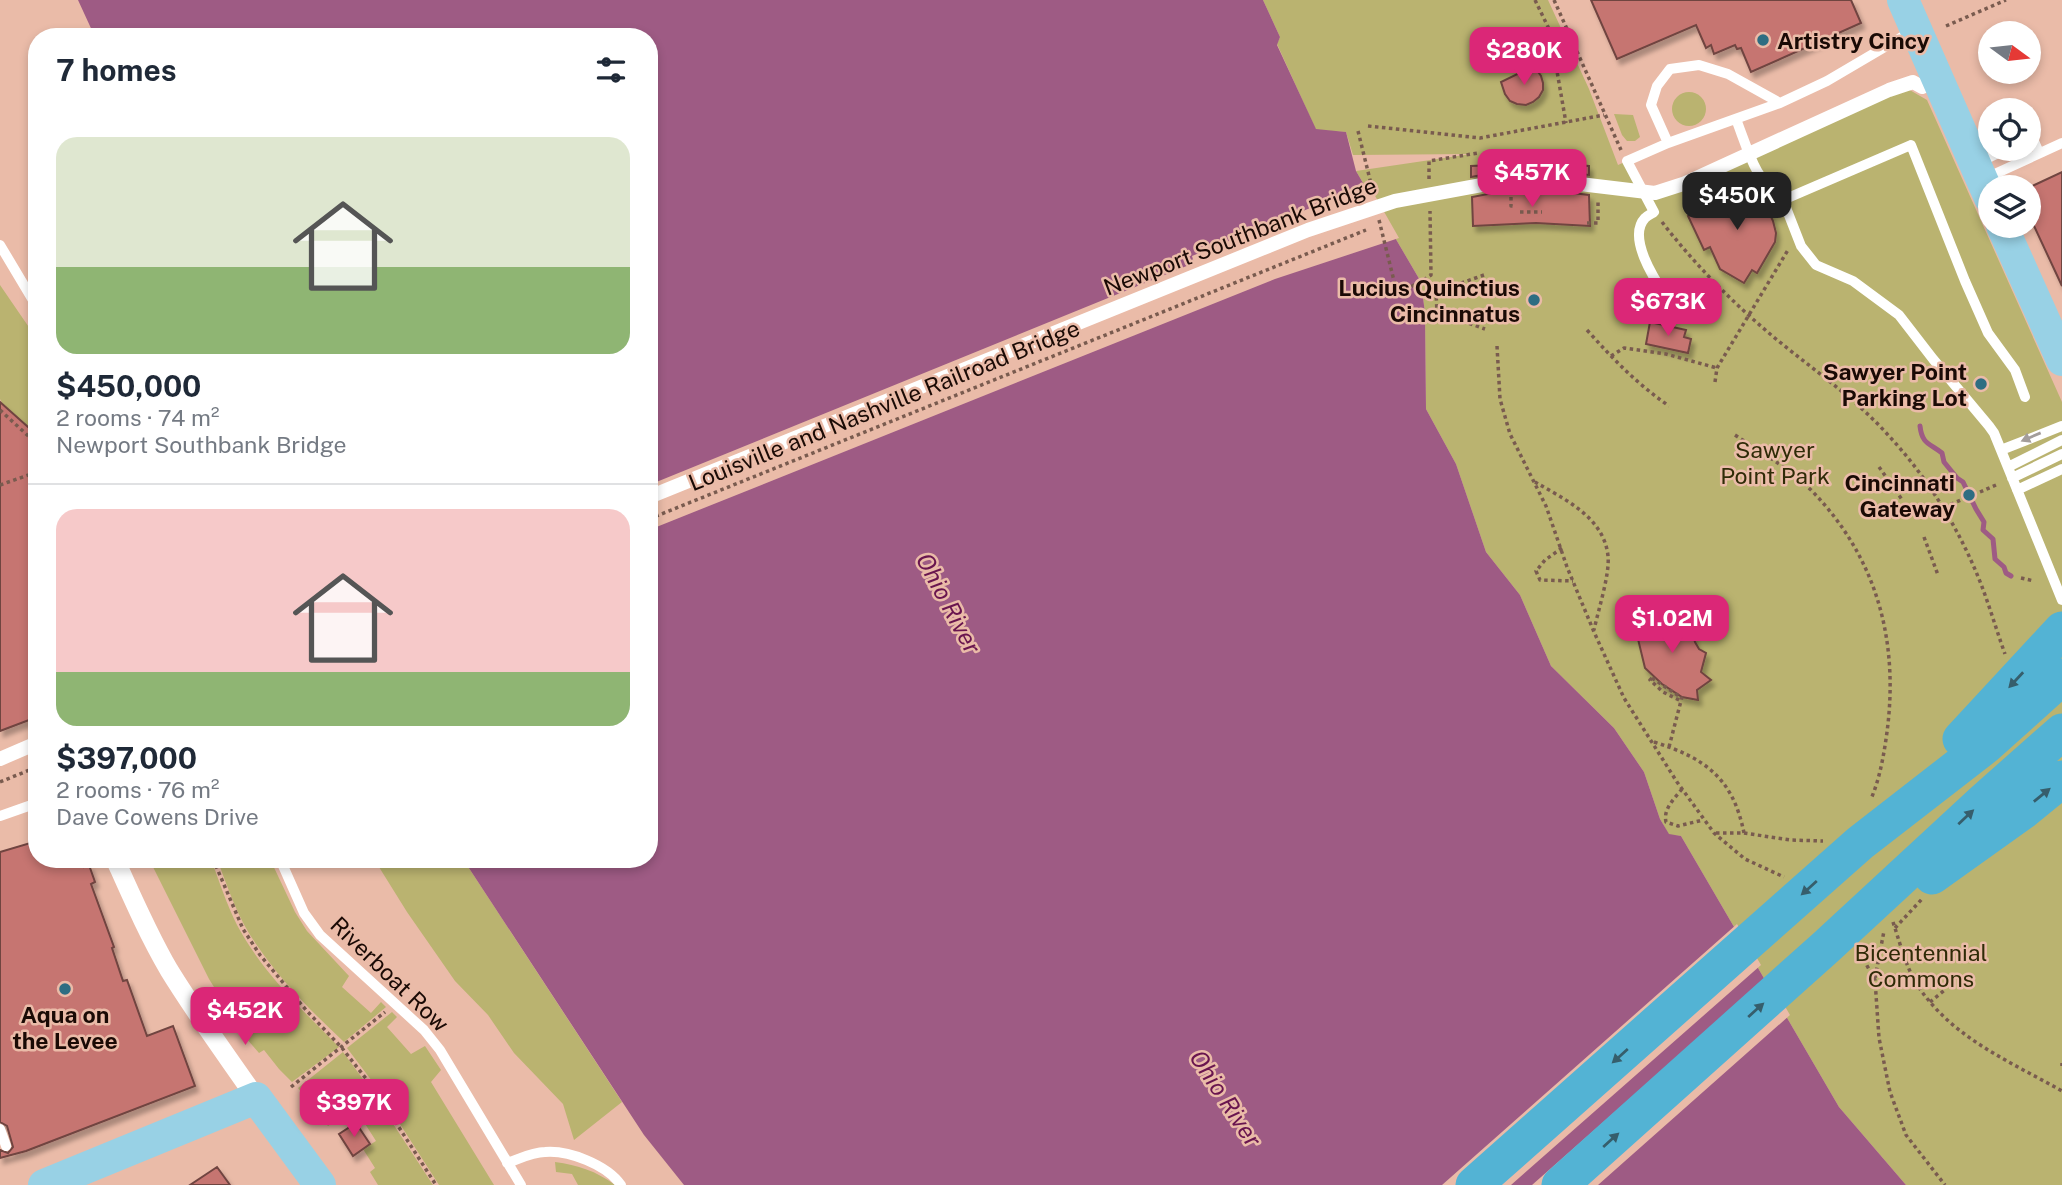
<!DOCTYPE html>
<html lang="en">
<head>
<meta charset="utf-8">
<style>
  :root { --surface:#fff; --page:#f6f6f7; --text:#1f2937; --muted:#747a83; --line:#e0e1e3; --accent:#db2777 }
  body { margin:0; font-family:"Public Sans",sans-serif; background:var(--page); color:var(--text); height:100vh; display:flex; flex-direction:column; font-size:26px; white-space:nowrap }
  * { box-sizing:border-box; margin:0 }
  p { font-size:23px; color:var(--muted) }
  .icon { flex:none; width:38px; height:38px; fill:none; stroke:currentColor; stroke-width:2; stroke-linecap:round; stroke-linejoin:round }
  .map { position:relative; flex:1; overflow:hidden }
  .details { position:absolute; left:28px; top:28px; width:630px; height:840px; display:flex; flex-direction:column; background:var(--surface); border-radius:28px; box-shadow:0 4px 10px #0003 }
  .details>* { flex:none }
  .needle { width:46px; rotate:105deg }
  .buttons { position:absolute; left:1978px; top:21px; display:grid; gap:14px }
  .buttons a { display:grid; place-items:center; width:63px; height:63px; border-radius:50%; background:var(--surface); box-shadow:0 4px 10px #0003; font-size:35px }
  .price { position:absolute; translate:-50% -60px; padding:0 16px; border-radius:14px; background:var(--accent); color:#fff; font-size:23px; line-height:46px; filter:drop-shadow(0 2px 4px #0008) }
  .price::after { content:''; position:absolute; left:50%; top:42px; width:21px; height:16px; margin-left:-10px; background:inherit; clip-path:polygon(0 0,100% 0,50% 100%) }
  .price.on { background:#222; color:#fff }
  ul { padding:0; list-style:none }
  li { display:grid; align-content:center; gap:14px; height:371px; padding:0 28px }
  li+li { border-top:2px solid var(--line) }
  li span { display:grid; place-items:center; height:217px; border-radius:21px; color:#555 }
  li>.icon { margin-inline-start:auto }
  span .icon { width:126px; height:126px; fill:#fffc; stroke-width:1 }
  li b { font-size:30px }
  h2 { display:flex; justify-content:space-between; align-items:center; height:84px; padding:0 28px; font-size:30px }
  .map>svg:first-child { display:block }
  .green { fill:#bab370 }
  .water { fill:#9e5b84 }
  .pier { fill:#eabba8 }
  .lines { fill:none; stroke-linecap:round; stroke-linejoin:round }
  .stream { stroke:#9e5b84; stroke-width:5 }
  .building { fill:#c67571; stroke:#704441; stroke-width:2; filter:url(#shadow) }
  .path { stroke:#795b4f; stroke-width:3.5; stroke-dasharray:3.5 3.5; stroke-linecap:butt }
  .service { stroke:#fff; stroke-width:10 }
  .pedestrian { stroke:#fff; stroke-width:14 }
  .minor { stroke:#fff; stroke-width:19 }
  .primary { stroke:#98d1e5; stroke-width:32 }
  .motorway { stroke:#53b3d4; stroke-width:37 }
  .oneway { fill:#a39d9b }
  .oneway2 { fill:#365e6c }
  .poi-dot { fill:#2e6d82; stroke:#eabba8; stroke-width:2.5 }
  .labels { text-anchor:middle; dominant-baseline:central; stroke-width:5; stroke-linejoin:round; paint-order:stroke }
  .poi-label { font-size:23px; font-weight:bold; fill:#1a0a05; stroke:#eabba8; text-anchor:end }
  .street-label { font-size:23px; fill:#1a0a05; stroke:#eabba8 }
  .park-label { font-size:23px; fill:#2f2b07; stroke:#eabba8 }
  .water-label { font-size:24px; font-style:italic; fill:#69154f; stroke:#eabba8 }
</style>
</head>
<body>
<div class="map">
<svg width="2062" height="1185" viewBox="0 0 2062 1185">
  <defs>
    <filter id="shadow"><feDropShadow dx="3.5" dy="5.5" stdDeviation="2" flood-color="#0004"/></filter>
  </defs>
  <rect width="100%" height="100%" fill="#eabba8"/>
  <path class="green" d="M1263 0H1548L1589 89 1618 165 1627 161 1648 202 1901 85 1927 100 2062 402V1185H1906L1839 1107 1681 836 1669 835 1660 819 1644 772 1614 728 1551 666 1520 595 1486 552 1456 464 1426 409 1425 313 1421 282 1356 171 1471 154 1353 155 1346 132 1316 130 1277 44 1280 37Z
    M1672 109a17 17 0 1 1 34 0a17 17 0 1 1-34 0Z
    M1614 114 1633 115 1640 137 1635 141H1627L1622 135Z
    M0 285 37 339V435L2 403 0 399Z
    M149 859H211C219 881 227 905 237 925 262 972 302 1010 339 1047L292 1082 279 1069 264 1050 259 1053 245 1037 209 979Z
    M217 859H270L295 912 307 931 349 976 342 987 371 1013 381 1002 386 1007 344 1042C312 1012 281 981 256 944 238 919 228 888 217 859Z
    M374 859H463L622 1102 574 1140 563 1104 514 1053 488 1015 455 981 407 912Z
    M392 1012 397 1017 387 1027 411 1054 425 1046 441 1070 431 1082 494 1185H439L375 1085 347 1048Z
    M343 1052 371 1090 433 1185H378L370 1172 375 1168 363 1149 376 1141 362 1119 356 1123 350 1111 328 1126 298 1088Z
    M555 1162C578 1165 596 1171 615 1185H578L572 1174 556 1172Z"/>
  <path class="water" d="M78 0H1263L1280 37 1277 45 1316 129 1346 132 1356 171 1421 282 1425 313 1426 409 1456 464 1486 552 1520 595 1551 666 1614 728 1644 772 1660 819 1669 834 1681 836 1839 1107 1906 1185H684L644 1135 463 859H649V37H95Z"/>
  <path class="pier" d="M1370 187 1399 238 1275 279 649 530V485L1194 263 1192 256 1335 198Z
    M1737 924 1761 965 1511 1185H1442Z
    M1768 977 1790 1015 1598 1185H1532Z"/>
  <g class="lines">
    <path class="stream" d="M1920 426C1922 444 1929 443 1942 453L1944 462 1957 478 1963 482 1976 509 1984 522 1983 530 1993 539 1995 559 2004 567 2006 573 2011 576"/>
  </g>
  <path class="building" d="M1591 0H1851L1861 23 1751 72 1741 48 1737 49 1735 45 1714 54 1711 45 1706 48 1696 25 1617 59Z
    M1534 66 1541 76 1543 83V90L1539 97 1533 102 1526 105 1517 104 1510 101 1505 94 1501 82Z
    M1545 163 1589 166V175L1555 171 1487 174 1471 177V166Z
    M2062 172V286L2028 213V188Z
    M1757 185 1773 221 1776 233 1775 242 1757 273 1752 270 1744 283 1720 269 1710 247 1704 250 1688 216Z
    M1555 191 1589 195 1590 226 1536 223 1473 226 1472 197 1488 194Z
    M1650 322 1686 330 1684 337 1691 339 1688 353 1646 344Z
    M0 402 37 435V717L0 731Z
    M1646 609 1653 613H1671L1676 623 1682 627 1691 628 1695 642 1699 649 1706 653 1701 672 1711 680 1697 690 1698 700 1682 697 1662 684 1645 668 1638 639Z
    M37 841V859H81L84 867 89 865 95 882 91 884 114 947 112 948 123 981 127 980 147 1036 173 1026 195 1086 26 1151 0 1158V1150L8 1153 13 1147 7 1126 0 1122V852Z
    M356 1123 370 1144 353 1156 339 1134Z
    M217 1167 230 1185H190Z"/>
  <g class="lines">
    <path class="path" d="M1535 0 1550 31 1566 123
      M1554 0 1621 150
      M1946 26 2006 0
      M1368 126 1480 138 1604 115
      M1358 131 1373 192
      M1429 179V161L1478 153
      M1511 197V206H1515
      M1520 212H1542
      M1379 220 1397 293 1421 282 1431 275 1430 211
      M1662 222C1696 266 1734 304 1776 339 1815 371 1856 399 1889 436 1927 477 1958 527 1979 579 1989 604 1996 629 2005 654
      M1587 223H1598V201
      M1484 275 1436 292 1437 312 1485 329
      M1587 330C1614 360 1636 383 1669 406
      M1497 346 1500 399 1510 434 1546 506 1567 567 1594 632 1624 698 1677 782 1714 833 1745 859 1784 877
      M1611 356 1624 348 1666 354 1717 368
      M1715 382 1717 368 1788 250
      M0 410 37 444
      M1735 435C1762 453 1789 468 1812 491 1877 558 1899 641 1887 732 1884 754 1880 778 1871 799
      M1879 467 1903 501
      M1535 482C1564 499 1604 517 1608 556 1610 574 1598 611 1594 630
      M0 485 37 472
      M1980 492 1996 485
      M1925 516 1963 499
      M649 519 1366 230
      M1924 537 1938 575
      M1562 548 1545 560 1536 571 1540 580 1573 581
      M2021 578 2034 581
      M1652 678 1650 680 1663 692 1681 701
      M1652 678 1682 698
      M1654 742C1705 758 1733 778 1744 833
      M1669 747 1682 697
      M0 782 37 767
      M1682 789C1674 799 1663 809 1666 822L1678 826 1703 820
      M1716 833H1744L1790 840 1823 841
      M213 859 243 929 260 955 306 1010 342 1048 375 1090 436 1185
      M1893 922C1900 943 1905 964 1916 983 1950 1037 2009 1061 2062 1091
      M1895 928 1922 899
      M1860 953 1875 980 1879 1038 1890 1092 1906 1135 1945 1185
      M1875 978 1884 931
      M1930 1002 1946 989
      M2062 1063V1066
      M291 1087 385 1012"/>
    <path class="service" d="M1780 103 1728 74 1699 65 1670 69 1657 86 1651 105 1668 143 1780 103 1827 81 1912 31
      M1736 119C1748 150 1755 181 1783 200
      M2028 127 2039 153
      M1978 163 2006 149
      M1986 178 2062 143
      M0 245 37 307
      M1668 300C1657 283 1626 238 1645 218 1648 215 1651 214 1654 212L1627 161 1668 143
      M2025 397 2015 370 1988 333 1965 281 1911 145 1783 200 1801 246 1816 265 1853 281 1899 315 1933 359 1989 426 1994 433 2062 600
      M2001 450 2062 426
      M2008 467 2062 440
      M2012 478 2062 454
      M2017 490 2062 469
      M0 816 37 803
      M280 859 304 913 320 935 424 1030 440 1050 521 1185
      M0 1129 6 1146
      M507 1163C519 1159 532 1152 545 1152 569 1150 607 1165 621 1185"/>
    <path class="pedestrian" d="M649 497 1308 230 1395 201 1487 184 1555 181 1655 193 1683 184 1889 90 1913 82 1922 87 1938 80
      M0 759 37 743"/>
    <path class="minor" d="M115 859C132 897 148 934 169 970 196 1014 227 1056 256 1098"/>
    <path class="primary" d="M1903 0 1990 198
      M2002 226 2062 360
      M44 1185 256 1098 320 1185"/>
    <path class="motorway" d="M1961 739 2062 630
      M1932 876 2023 811 2062 779
      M1474 1185 1860 843 1985 746 2062 677
      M1560 1185 1826 947 1985 800 2062 732"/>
  </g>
  <defs><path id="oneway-solid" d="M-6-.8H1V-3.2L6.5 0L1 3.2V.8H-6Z" transform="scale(1.75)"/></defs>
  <use class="oneway" href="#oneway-solid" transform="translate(2031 437) rotate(157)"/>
  <g class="oneway2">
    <use href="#oneway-solid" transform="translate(2016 680) rotate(133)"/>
    <use href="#oneway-solid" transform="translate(2042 795) rotate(-39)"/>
    <use href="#oneway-solid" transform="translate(1966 817) rotate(-43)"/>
    <use href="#oneway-solid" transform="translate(1809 888) rotate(138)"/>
    <use href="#oneway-solid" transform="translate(1756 1010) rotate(-42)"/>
    <use href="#oneway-solid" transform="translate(1620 1056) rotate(138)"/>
    <use href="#oneway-solid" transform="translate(1611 1140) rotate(-42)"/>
  </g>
  <g class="poi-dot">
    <circle cx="1763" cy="40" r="7"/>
    <circle cx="1534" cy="300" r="7"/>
    <circle cx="1981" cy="384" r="7"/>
    <circle cx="1969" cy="495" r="7"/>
    <circle cx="65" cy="989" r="7"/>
  </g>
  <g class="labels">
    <g class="poi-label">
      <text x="1777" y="40" text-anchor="start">Artistry Cincy</text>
      <text x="1520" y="287">Lucius Quinctius<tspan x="1520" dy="26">Cincinnatus</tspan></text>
      <text x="1967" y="371">Sawyer Point<tspan x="1967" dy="26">Parking Lot</tspan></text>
      <text x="1955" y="482">Cincinnati<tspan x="1955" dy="26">Gateway</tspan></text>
      <text x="65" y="1014" text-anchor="middle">Aqua on<tspan x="65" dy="26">the Levee</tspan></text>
    </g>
    <g class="street-label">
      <text transform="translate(1240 236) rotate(-21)">Newport Southbank Bridge</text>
      <text transform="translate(884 405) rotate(-22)">Louisville and Nashville Railroad Bridge</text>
      <text transform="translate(390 974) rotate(44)">Riverboat Row</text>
    </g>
    <g class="park-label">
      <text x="1775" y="449">Sawyer<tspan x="1775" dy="26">Point Park</tspan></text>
      <text x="1921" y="952">Bicentennial<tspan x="1921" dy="26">Commons</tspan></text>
    </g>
    <g class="water-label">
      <text transform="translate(949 603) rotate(62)">Ohio River</text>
      <text transform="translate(1226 1098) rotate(57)">Ohio River</text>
    </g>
  </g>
</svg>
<div class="buttons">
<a><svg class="needle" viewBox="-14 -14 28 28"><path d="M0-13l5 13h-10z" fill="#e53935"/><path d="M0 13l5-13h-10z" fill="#747a83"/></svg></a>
<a><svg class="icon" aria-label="locate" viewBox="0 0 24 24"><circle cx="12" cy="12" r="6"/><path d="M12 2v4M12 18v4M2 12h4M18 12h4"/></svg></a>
<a><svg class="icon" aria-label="layers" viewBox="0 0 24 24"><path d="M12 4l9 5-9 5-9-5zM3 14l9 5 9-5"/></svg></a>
</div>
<b class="price" style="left:1524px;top:87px">$280K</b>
<b class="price" style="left:1532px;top:209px">$457K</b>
<b class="price on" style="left:1737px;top:232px">$450K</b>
<b class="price" style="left:1668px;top:338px">$673K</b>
<b class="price" style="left:1672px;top:655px">$1.02M</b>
<b class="price" style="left:245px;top:1047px">$452K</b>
<b class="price" style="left:354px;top:1139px">$397K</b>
<section class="details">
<h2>7 homes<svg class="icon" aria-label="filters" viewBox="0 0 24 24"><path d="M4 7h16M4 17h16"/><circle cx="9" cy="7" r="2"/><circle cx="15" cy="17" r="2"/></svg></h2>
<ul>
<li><span style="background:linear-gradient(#dfe7d0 60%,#8fb573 0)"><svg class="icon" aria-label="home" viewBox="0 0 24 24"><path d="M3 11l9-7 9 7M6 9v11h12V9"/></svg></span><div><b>$450,000</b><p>2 rooms · 74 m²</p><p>Newport Southbank Bridge</p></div></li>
<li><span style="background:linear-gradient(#f6c9c9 75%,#8fb573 0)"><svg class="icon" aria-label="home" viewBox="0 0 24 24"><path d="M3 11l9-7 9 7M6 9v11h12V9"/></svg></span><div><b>$397,000</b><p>2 rooms · 76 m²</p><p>Dave Cowens Drive</p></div></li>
</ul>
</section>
</div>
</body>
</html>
